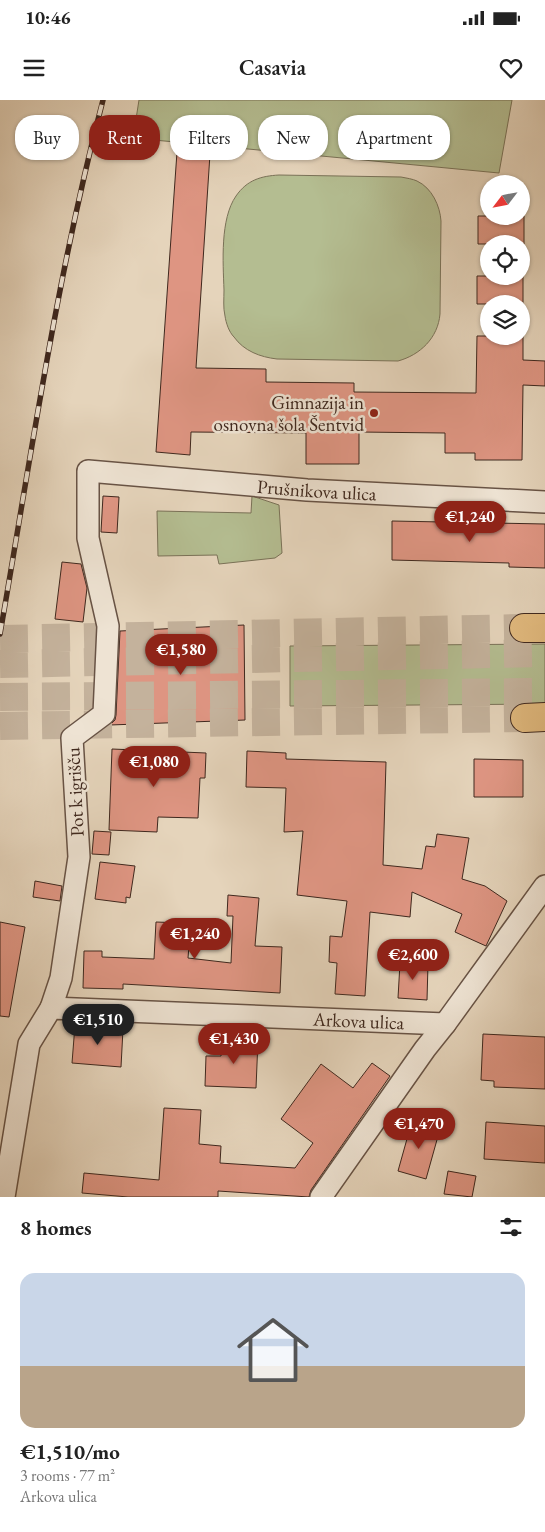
<!DOCTYPE html>
<html lang="en">
<head>
<meta charset="utf-8">
<style>
  :root { --surface:#fff; --page:#f6f6f6; --text:#222; --muted:#767676; --line:#e0e0e0; --accent:#8f2418 }
  body { margin:0; font-family:"EB Garamond",serif; background:var(--page); color:var(--text); height:100vh; display:flex; flex-direction:column; font-size:19px; white-space:nowrap }
  * { box-sizing:border-box; margin:0 }
  p { font-size:16px; color:var(--muted) }
  .icon { flex:none; width:28px; height:28px; fill:none; stroke:currentColor; stroke-width:2; stroke-linecap:round; stroke-linejoin:round }
  .map { position:relative; height:1097px; overflow:hidden }
  .drawer { display:flex; flex-direction:column; background:var(--surface); flex:1 }
  .drawer>* { flex:none }
  .top-card { position:absolute; left:15px; top:15px; width:515px; height:45px; display:flex; gap:10px }
  .needle { width:32px; rotate:238deg }
  .fabs { position:absolute; left:480px; top:75px; display:grid; gap:10px }
  .fabs a { display:grid; place-items:center; width:50px; height:50px; border-radius:50%; background:var(--surface); box-shadow:0 1px 4px #0004; font-size:25px }
  .price { position:absolute; translate:-50% -42px; padding:0 11px; border-radius:18px; background:var(--accent); color:#fff; font-size:16px; line-height:32px; filter:drop-shadow(0 1px 2px #0008) }
  .price::after { content:''; position:absolute; left:50%; top:30px; width:15px; height:11px; margin-left:-8px; background:inherit; clip-path:polygon(0 0,100% 0,50% 100%) }
  .price.active { background:#222; color:#fff }
  ul { padding:0; list-style:none }
  li { display:grid; align-content:center; gap:10px; height:265px; padding:0 20px }
  li+li { border-top:1px solid var(--line) }
  li span { display:grid; place-items:center; height:155px; border-radius:15px; color:#555 }
  li>.icon { margin-inline-start:auto }
  span .icon { width:90px; height:90px; fill:#fffc; stroke-width:1 }
  li b { font-size:21px }
  h2 { display:flex; justify-content:space-between; align-items:center; height:60px; padding:0 20px; font-size:21px }
  .chip { padding:0 18px; border-radius:20px; background:var(--surface); box-shadow:0 1px 4px #0004; font-size:18px; line-height:45px }
  .chip.active { background:var(--accent); color:#fff }
  .status { display:flex; justify-content:space-between; align-items:center; height:35px; padding:0 25px; background:var(--surface); direction:ltr }
  .status svg { height:14px; fill:currentColor }
  header { display:flex; justify-content:space-between; align-items:center; height:65px; padding:0 20px; background:var(--surface); font-size:22px; font-weight:600 }
  .map>svg:first-child { display:block }
  .green { fill:#b4bd91; stroke:#7a7258 }
  .building { fill:#de9582; stroke:#3f281e }
  .lines { fill:none; stroke-linecap:round; stroke-linejoin:round }
  .highway-tunnel { stroke:#c4b29c; stroke-width:28; stroke-dasharray:28 14; stroke-linecap:butt }
  .street-casing { stroke:#685345; stroke-width:24 }
  .highway-casing { stroke:#3f281e; stroke-width:30 }
  .street { stroke:#eee3d3; stroke-width:21 }
  .highway { stroke:#e2ba7e; stroke-width:28 }
  .rail-casing { stroke:#3f281e; stroke-width:5.5 }
  .rail { stroke:#eee3d3; stroke-width:4; stroke-dasharray:11; stroke-linecap:butt }
  .poi-dot { fill:#8f2418; stroke:#eee3d3; stroke-width:2 }
  .labels { text-anchor:middle; dominant-baseline:central; stroke-width:5; stroke-linejoin:round; paint-order:stroke }
  .poi-label { font-size:19px; fill:#3f281e; stroke:#eee3d3; text-anchor:end }
  .street-label { font-size:19px; fill:#3f281e; stroke:#eee3d3 }
</style>
</head>
<body>
<div class="status"><b>10:46</b><svg viewBox="0 0 49 12"><path d="M0 12V9h3v3zM5 12V6h3v6zM10 12V3h3v9zM15 12V0h3v12zM26 1h20v11H26zM47 4h2v5h-2z"/></svg></div>
<header><svg class="icon" aria-label="menu" viewBox="0 0 24 24"><path d="M4 6h16M4 12h16M4 18h16"/></svg>Casavia<svg class="icon" aria-label="heart" viewBox="0 0 24 24"><path d="M12 20l-8-8c-3-5 5-10 8-4 3-6 11-1 8 4z"/></svg></header>
<div class="map">
<svg width="545" height="1097" viewBox="0 0 545 1097">
  <rect width="100%" height="100%" fill="#e5d4bb"/>
  <filter id="stains"><feTurbulence type="fractalNoise" baseFrequency=".004" numOctaves="4"/><feColorMatrix values="0 0 0 0 .2 0 0 0 0 .09 0 0 0 0 .02 0 0 0 .5 -.17"/></filter>
  <radialGradient id="worn" r=".72"><stop offset=".6" stop-color="#630" stop-opacity="0"/><stop offset="1" stop-color="#630" stop-opacity=".3"/></radialGradient>
  <path class="green" d="M139 0H512L499 73 133 38Z
    M279 75 401 77C406 78 413 79 417 81 432 88 440 106 441 121L440 214C438 238 420 255 398 261L277 259C260 257 244 251 234 237 229 232 226 223 225 216 223 208 224 198 224 190 223 162 220 119 236 96 247 80 261 76 279 75Z
    M252 396 279 405 282 453 275 458 219 464 217 455 158 456 157 411 251 413Z
    M545 544V604L290 606V546Z"/>
  <path class="building" d="M177 52 210 54 196 268 266 269V282L354 283V292L476 293 477 236H523V260L545 261V286L523 285 522 360H475V353H445V333L359 332V364H306V333L191 332 190 355 156 352Z
    M478 116H524V144H478Z
    M477 176H523V204H477Z
    M103 396 119 397 117 433 101 432Z
    M392 421 545 424V468L509 467V463L392 460Z
    M62 462 81 464 87 488 83 522 55 519Z
    M244 525 245 620 110 625 115 620 116 615 120 531Z
    M112 649 206 653 205 678H200L198 718 158 717 157 732 109 730Z
    M247 651 286 653V659L386 662 383 765 422 769 426 746 435 747 437 734 469 738 462 779 485 786 507 801 486 846 455 832 462 814 412 792 410 817 370 812 365 896 335 894 337 863 329 862 330 836 342 837 347 801 297 795 303 731 284 732 286 688 246 687Z
    M474 659 523 660V697H474Z
    M94 731 111 732 109 755 92 754Z
    M100 762 135 766 130 798 126 797V803L95 799Z
    M35 781 62 786 60 801 33 797Z
    M228 795 259 798 255 846 282 847 280 893 123 884V889L83 888 84 851H102V857L154 859 156 822 183 823 182 846H189L188 858 231 863 233 816H227Z
    M0 822 25 827 9 917 0 916Z
    M400 863 428 864 427 900 398 898Z
    M75 925 123 929 121 967 72 963Z
    M483 934 545 937V989L494 987V981L481 980Z
    M222 939 258 940 256 988 205 986 206 956H221Z
    M372 963 390 976 311 1090 309 1097 218 1091V1097H128L82 1093 84 1073 159 1080 164 1008 201 1010 199 1044 221 1046 220 1063 295 1068 313 1043 281 1019 321 964 353 988Z
    M412 1021 440 1029 426 1079 398 1071Z
    M486 1022 545 1026V1063L484 1059Z
    M448 1071 476 1076 472 1097 444 1094Z"/>
  <g class="lines">
    <path class="highway-tunnel" d="M0 539 524 528
      M0 564 545 553
      M0 597 545 592
      M0 626 525 618"/>
    <defs>
      <g id="street">
        <path id="s1" d="M51 908 61 878 79 757 72 638 104 614 108 526 88 438V371L307 390 545 402"/>
        <path id="s2" d="M4 1097 29 944 51 908 445 924"/>
        <path d="M321 1097 425 949 445 924 545 786"/>
      </g>
      <path id="highway" d="M524 528H545
        M525 618 545 617"/>
    </defs>
    <use href="#street" class="street-casing"/>
    <use href="#highway" class="highway-casing"/>
    <use href="#street" class="street"/>
    <use href="#highway" class="highway"/>
    <defs>
      <path id="rail" d="M0 534C31 356 57 175 103 0"/>
    </defs>
    <use href="#rail" class="rail-casing"/>
    <use href="#rail" class="rail"/>
  </g>
  <circle class="poi-dot" cx="374" cy="313" r="5"/>
  <g class="labels">
    <g class="poi-label">
      <text x="364" y="302">Gimnazija in<tspan x="364" dy="22">osnovna šola Šentvid</tspan></text>
    </g>
    <g class="street-label">
      <text stroke="none"><textPath href="#s1" startOffset="788">Prušnikova ulica</textPath></text>
      <text transform="translate(75 692) rotate(-93)">Pot k igrišču</text>
      <text stroke="none"><textPath href="#s2" startOffset="505">Arkova ulica</textPath></text>
    </g>
  </g>
  <rect width="100%" height="100%" filter="url(#stains)"/>
  <rect width="100%" height="100%" fill="url(#worn)"/>
</svg>
<div class="fabs">
<a><svg class="needle" viewBox="-14 -14 28 28"><path d="M0-13l5 13h-10z" fill="#e53935"/><path d="M0 13l5-13h-10z" fill="#767676"/></svg></a>
<a><svg class="icon" aria-label="locate" viewBox="0 0 24 24"><circle cx="12" cy="12" r="6"/><path d="M12 2v4M12 18v4M2 12h4M18 12h4"/></svg></a>
<a><svg class="icon" aria-label="layers" viewBox="0 0 24 24"><path d="M12 4l9 5-9 5-9-5zM3 14l9 5 9-5"/></svg></a>
</div>
<b class="price" style="left:470px;top:443px">€1,240</b>
<b class="price" style="left:181px;top:576px">€1,580</b>
<b class="price" style="left:154px;top:688px">€1,080</b>
<b class="price" style="left:195px;top:860px">€1,240</b>
<b class="price" style="left:413px;top:881px">€2,600</b>
<b class="price active" style="left:98px;top:946px">€1,510</b>
<b class="price" style="left:234px;top:965px">€1,430</b>
<b class="price" style="left:419px;top:1050px">€1,470</b>
<div class="top-card">
<a class="chip">Buy</a>
<a class="chip active">Rent</a>
<a class="chip">Filters</a>
<a class="chip">New</a>
<a class="chip">Apartment</a>
</div>
</div>
<section class="drawer">
<h2>8 homes<svg class="icon" aria-label="filters" viewBox="0 0 24 24"><path d="M4 7h16M4 17h16"/><circle cx="9" cy="7" r="2"/><circle cx="15" cy="17" r="2"/></svg></h2>
<ul>
<li><span style="background:linear-gradient(#c9d6e8 60%,#b9a48a 0)"><svg class="icon" aria-label="home" viewBox="0 0 24 24"><path d="M3 11l9-7 9 7M6 9v11h12V9"/></svg></span><div><b>€1,510/mo</b><p>3 rooms · 77 m²</p><p>Arkova ulica</p></div></li>
</ul>
</section>
</body>
</html>
